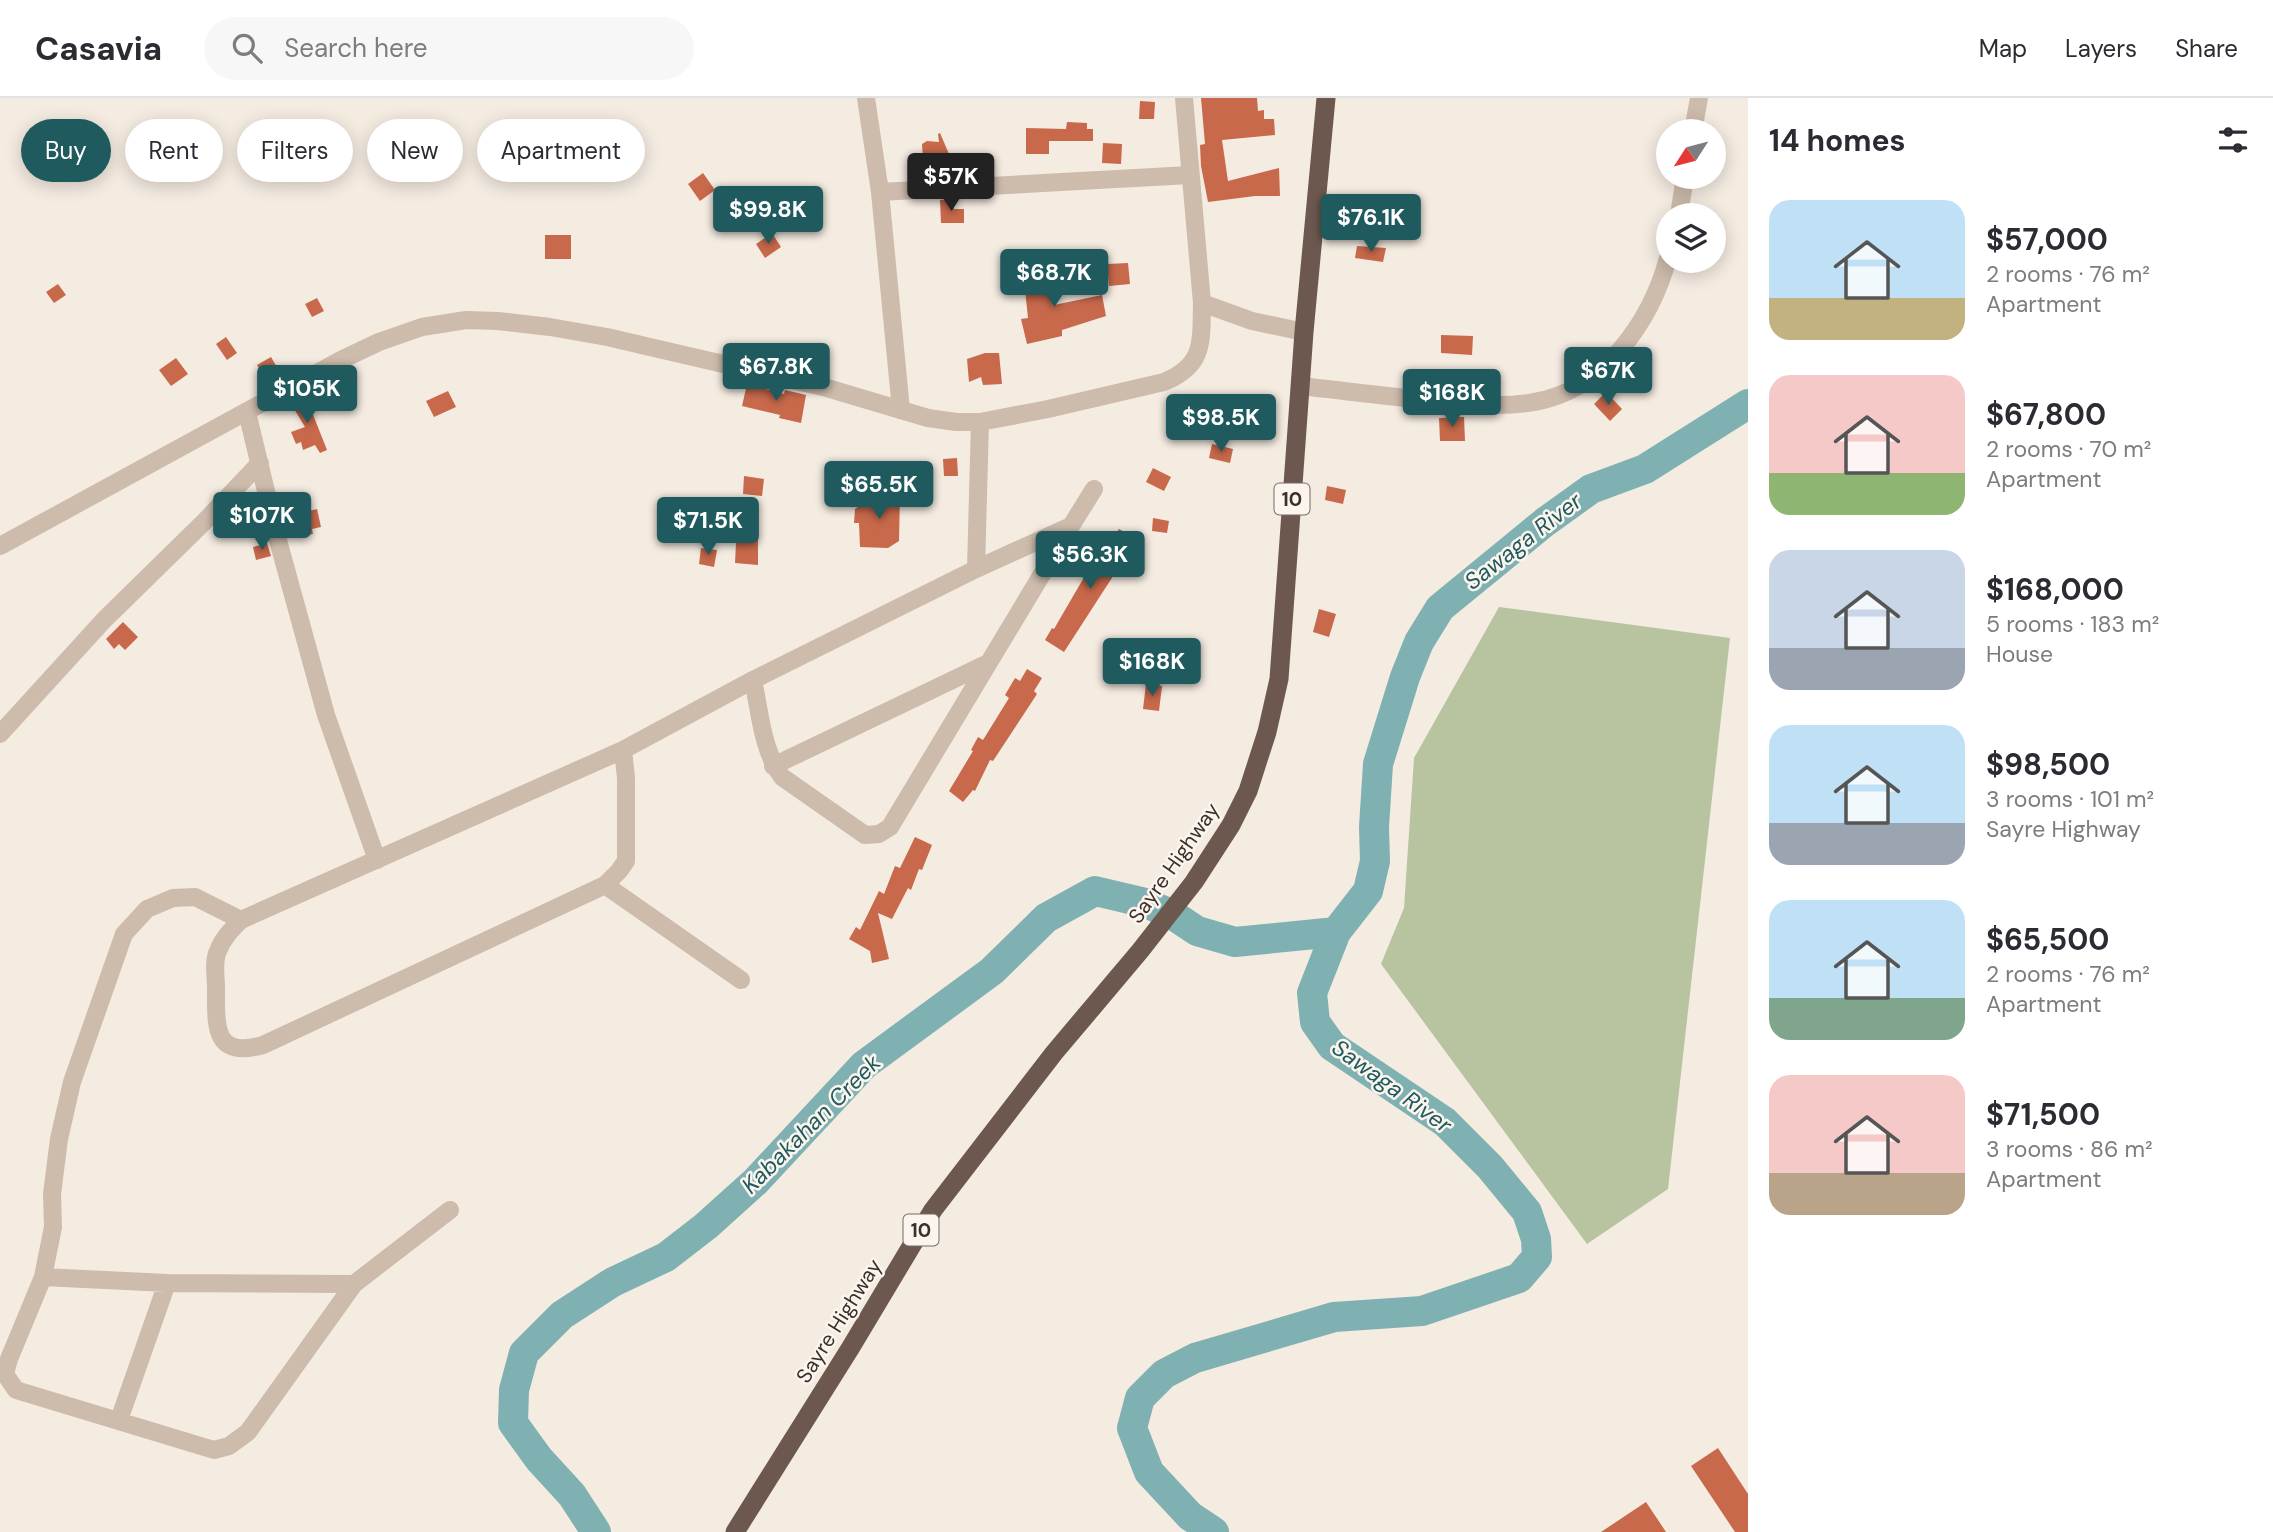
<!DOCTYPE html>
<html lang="en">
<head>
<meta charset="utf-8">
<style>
  :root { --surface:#fff; --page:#f7f7f7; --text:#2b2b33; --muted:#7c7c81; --line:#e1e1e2; --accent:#1f5a5e }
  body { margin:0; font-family:"DM Sans",sans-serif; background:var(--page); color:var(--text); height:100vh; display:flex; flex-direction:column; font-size:26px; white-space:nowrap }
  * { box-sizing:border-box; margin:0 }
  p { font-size:23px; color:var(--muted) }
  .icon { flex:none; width:38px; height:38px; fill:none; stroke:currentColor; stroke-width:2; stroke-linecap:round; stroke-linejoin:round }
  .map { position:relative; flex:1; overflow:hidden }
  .side { display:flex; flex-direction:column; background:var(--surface); width:525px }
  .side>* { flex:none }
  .hud { position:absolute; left:21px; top:21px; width:665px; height:63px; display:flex; gap:14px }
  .needle { width:46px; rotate:234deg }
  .buttons { position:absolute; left:1656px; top:21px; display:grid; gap:14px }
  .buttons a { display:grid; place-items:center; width:70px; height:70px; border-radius:50%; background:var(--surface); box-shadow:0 4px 18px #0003; font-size:35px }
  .price { position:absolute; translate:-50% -60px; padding:0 16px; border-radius:7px; background:var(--accent); color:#fff; font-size:23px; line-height:46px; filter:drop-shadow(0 2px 4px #0008) }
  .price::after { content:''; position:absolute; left:50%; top:42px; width:21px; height:16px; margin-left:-10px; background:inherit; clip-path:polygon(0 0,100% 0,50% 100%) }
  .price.current { background:#222; color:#fff }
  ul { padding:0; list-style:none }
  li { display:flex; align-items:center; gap:21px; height:175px; padding:0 21px }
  li span { display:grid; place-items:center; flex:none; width:196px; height:140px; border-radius:21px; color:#555 }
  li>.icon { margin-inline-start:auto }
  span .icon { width:84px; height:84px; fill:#fffc; stroke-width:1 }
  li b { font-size:30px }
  h2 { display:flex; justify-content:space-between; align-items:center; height:84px; padding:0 21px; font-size:30px }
  .pill { padding:0 24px; border-radius:32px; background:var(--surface); box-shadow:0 4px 18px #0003; font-size:24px; line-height:63px }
  .pill.current { background:var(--accent); color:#fff }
  header { display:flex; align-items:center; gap:42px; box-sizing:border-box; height:98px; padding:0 35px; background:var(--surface); border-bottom:2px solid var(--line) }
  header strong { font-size:33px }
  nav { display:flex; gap:38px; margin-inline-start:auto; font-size:24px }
  .search { width:490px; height:63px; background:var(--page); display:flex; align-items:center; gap:18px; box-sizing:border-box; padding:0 24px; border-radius:38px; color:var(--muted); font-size:26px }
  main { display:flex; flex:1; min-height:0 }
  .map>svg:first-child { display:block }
  .green { fill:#b8c4a0 }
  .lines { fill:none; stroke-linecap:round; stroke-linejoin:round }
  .river { stroke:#7fb0b2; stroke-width:30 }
  .building { fill:#c8694b }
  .minor { stroke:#cdbbac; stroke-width:18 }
  .tertiary { stroke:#cdbbac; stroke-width:18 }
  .trunk { stroke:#6c584f; stroke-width:19 }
  .labels { text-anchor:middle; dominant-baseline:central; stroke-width:5; stroke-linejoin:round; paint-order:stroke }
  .shield { fill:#fbf5ee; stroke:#756b66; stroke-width:2 }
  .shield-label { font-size:19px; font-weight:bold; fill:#3b302b }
  .street-label { font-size:21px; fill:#3b302b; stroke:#fbf5ee }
  .water-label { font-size:23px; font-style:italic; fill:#1f5a5e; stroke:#fbf5ee }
</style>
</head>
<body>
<header>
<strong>Casavia</strong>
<div class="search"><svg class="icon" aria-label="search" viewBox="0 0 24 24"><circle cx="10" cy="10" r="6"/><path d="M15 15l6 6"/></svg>Search here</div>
<nav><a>Map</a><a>Layers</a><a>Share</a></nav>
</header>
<main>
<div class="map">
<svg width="1748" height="1434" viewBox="0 0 1748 1434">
  <rect width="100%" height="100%" fill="#f4ebe1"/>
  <path class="green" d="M1499 509 1730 540 1668 1091 1587 1146 1381 866 1404 810 1414 660Z"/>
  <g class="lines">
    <path class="river" d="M596 1434 572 1397 539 1361 513 1325 514 1292 524 1255 562 1217 613 1184 666 1159 706 1128 755 1084 864 967 992 873 1046 820 1095 793 1146 805 1173 817 1197 833 1235 844 1336 834
      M1214 1434 1190 1418 1149 1374 1132 1330 1140 1300 1164 1276 1195 1260 1334 1219 1422 1213 1519 1180 1537 1159 1536 1141 1527 1114 1490 1069 1445 1024 1332 948 1315 924 1312 895 1336 834 1368 793 1375 763 1374 729 1378 666 1405 579 1419 544 1440 510 1545 424 1591 391 1645 371 1748 306"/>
  </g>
  <path class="building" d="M1201 0H1257L1258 13 1264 12V21H1274L1275 37 1222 42 1228 83 1279 70 1280 98H1255L1208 104 1201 68 1200 47 1205 46Z
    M1140 3 1155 4 1154 21H1139Z
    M1067 24 1087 25V31H1093V43H1049V56H1026V30L1066 31Z
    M940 35 952 63 959 62 961 78 942 79 940 57 923 62 922 46 927 43 939 44 938 36Z
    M1103 45 1122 46 1121 66 1102 65Z
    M703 75 715 92 700 103 688 86Z
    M954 101V111H964V125H941L940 102Z
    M772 135 781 149 765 160 756 146Z
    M545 137H571V161H545Z
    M1357 148 1386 150 1383 164 1355 160Z
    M1128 165 1130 186 1109 188 1107 166Z
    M1050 170 1054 207 1102 197 1106 218 1062 232V238L1027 246 1021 221 1028 220 1023 173Z
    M58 186 66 197 54 205 46 194Z
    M317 200 324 213 312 219 305 206Z
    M1441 237 1473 238 1472 257 1441 255Z
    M226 239 237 255 227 262 216 246Z
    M985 255H999L1002 286 983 287 981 279 969 284 967 261Z
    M271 259 278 271 264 279 257 267Z
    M176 260 188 276 171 288 159 272Z
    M747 286 784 296 785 292 806 297 801 325 779 320 780 317 742 308Z
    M448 293 456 309 434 319 426 303Z
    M1606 294 1622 311 1610 323 1594 306Z
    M307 295 317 312 312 314 327 352 320 355 315 347 303 352 301 344 296 346 291 334 305 329 290 304Z
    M1464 319 1465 343H1440L1439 320Z
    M1212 346 1233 351 1230 365 1209 360Z
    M957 360 958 378H944L943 361Z
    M1153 370 1171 379 1164 393 1146 384Z
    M744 378 764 381 762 398 743 396Z
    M1327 388 1346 392 1343 406 1325 402Z
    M876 396 900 397 899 443 888 450 860 449 859 425H854L855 411Z
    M317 411 321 429 312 431 313 436 297 439 292 417Z
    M1153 420 1169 423 1167 435 1152 433Z
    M737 425 758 426V467L735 465Z
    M1119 431 1132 438 1123 453 1128 455 1064 554 1045 542 1052 530 1054 531 1090 469 1092 471 1105 444 1109 445Z
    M267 445 271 458 256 462 253 449Z
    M701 450 717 452 714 469 699 466Z
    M1319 511 1336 516 1329 539 1313 534Z
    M123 524 138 539 125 552 119 546 114 551 106 541Z
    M1027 571 1042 580 1034 593 1037 596 993 663 990 662 975 693 973 692 963 704 949 693 973 653 971 652 978 639 983 642 1009 600 1005 597 1015 580 1020 583Z
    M1146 586 1162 588 1159 613 1143 611Z
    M915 739 932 747 922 772 919 771 911 792 908 790 892 821 878 815 889 861 872 865 870 853 849 841 856 829 860 832 879 793 884 796 895 768 900 770Z
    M1718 1350 1748 1396V1434H1735L1691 1368Z
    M1646 1404 1666 1434H1601Z"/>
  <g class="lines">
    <path class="minor" d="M866 0 880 94 901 312
      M1184 0 1202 205
      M880 94 1190 77
      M247 314 276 435 326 617 377 762
      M980 324 976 471 1071 428 1094 391
      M753 582C760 614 762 652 782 679L865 737 879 736 890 729 1071 428
      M0 636 104 522 204 424 260 365
      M623 652 626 680V763L619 773 605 787 263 947C213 961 216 928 216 890 216 879 213 863 218 853 223 840 231 832 241 822Z
      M623 652 753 582 976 471
      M773 668 988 565
      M605 787 741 882
      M241 822 195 799 173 800 147 811 124 836 72 984 59 1041 52 1096 53 1129 43 1179 9 1261 5 1276 16 1292 214 1352 229 1348 248 1334 354 1186 450 1112
      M43 1179 167 1185 354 1186
      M119 1322 167 1185"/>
    <path class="tertiary" d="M1693 33 1699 0
      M1679 117 1685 79
      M1300 288C1346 293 1392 299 1438 303 1470 306 1502 310 1534 304 1603 293 1651 223 1668 160
      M0 448 341 262 379 244 422 229 466 222 498 223 550 229 607 239 827 290 928 320 956 324H980L1048 311 1164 284C1205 267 1201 244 1202 205L1252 223 1304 234"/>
    <path class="trunk" d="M735 1434 851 1249 933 1112 1054 955 1140 853 1194 784 1231 727 1248 693 1267 634 1279 581 1304 234 1326 0"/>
  </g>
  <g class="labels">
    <g class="shield">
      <rect x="1274.5" y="385.5" width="35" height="31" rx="5"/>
      <rect x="903.5" y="1116.5" width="35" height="31" rx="5"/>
    </g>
    <g class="shield-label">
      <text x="1292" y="401">10</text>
      <text x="921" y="1132">10</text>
    </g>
    <g class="street-label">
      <text transform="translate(1174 765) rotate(-55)">Sayre Highway</text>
      <text transform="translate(839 1223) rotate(-58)">Sayre Highway</text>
    </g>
    <g class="water-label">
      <text transform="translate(1523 443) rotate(-38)">Sawaga River</text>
      <text transform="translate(1392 988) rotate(36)">Sawaga River</text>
      <text transform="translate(811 1026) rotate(-45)">Kabakahan Creek</text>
    </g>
  </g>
</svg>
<div class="buttons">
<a><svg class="needle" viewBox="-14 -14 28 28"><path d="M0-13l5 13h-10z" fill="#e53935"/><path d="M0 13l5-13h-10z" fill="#7c7c81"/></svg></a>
<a><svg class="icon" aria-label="layers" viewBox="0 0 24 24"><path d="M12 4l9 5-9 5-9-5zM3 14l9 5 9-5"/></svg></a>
</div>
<b class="price current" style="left:951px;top:115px">$57K</b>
<b class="price" style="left:768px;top:148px">$99.8K</b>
<b class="price" style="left:1371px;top:156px">$76.1K</b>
<b class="price" style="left:1054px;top:211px">$68.7K</b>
<b class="price" style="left:776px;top:305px">$67.8K</b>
<b class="price" style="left:1608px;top:309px">$67K</b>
<b class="price" style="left:307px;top:327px">$105K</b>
<b class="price" style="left:1452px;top:331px">$168K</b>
<b class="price" style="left:1221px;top:356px">$98.5K</b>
<b class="price" style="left:879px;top:423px">$65.5K</b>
<b class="price" style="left:262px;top:454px">$107K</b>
<b class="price" style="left:708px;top:459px">$71.5K</b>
<b class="price" style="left:1090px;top:493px">$56.3K</b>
<b class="price" style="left:1152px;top:600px">$168K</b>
<div class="hud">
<a class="pill current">Buy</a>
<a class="pill">Rent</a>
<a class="pill">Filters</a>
<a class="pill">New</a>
<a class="pill">Apartment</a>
</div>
</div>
<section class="side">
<h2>14 homes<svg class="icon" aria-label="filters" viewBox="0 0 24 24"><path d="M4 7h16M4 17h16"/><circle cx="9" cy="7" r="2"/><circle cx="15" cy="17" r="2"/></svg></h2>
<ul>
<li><span style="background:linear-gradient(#bfe0f5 70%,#c2b280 0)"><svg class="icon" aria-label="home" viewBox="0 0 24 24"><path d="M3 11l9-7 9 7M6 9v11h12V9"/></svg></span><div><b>$57,000</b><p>2 rooms · 76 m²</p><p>Apartment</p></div></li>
<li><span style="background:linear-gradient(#f6c9c9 70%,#8fb573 0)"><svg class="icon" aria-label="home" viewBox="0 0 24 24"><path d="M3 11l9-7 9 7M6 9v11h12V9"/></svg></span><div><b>$67,800</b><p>2 rooms · 70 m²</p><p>Apartment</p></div></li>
<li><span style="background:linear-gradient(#c9d6e8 70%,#9aa5b1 0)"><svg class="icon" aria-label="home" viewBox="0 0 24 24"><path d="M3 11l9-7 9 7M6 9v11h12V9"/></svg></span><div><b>$168,000</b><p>5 rooms · 183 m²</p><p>House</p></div></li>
<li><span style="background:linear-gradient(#bfe0f5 70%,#9aa5b1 0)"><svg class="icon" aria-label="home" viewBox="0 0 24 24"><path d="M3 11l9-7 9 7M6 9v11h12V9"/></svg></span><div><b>$98,500</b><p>3 rooms · 101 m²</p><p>Sayre Highway</p></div></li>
<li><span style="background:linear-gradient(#bfe0f5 70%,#7fa58c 0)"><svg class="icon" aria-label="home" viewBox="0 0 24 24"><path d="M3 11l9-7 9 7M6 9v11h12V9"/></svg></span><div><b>$65,500</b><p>2 rooms · 76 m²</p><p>Apartment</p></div></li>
<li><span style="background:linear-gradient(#f6c9c9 70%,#b9a48a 0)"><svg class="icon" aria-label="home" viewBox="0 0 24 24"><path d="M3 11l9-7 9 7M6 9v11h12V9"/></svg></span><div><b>$71,500</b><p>3 rooms · 86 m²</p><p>Apartment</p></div></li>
</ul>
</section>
</main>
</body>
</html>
